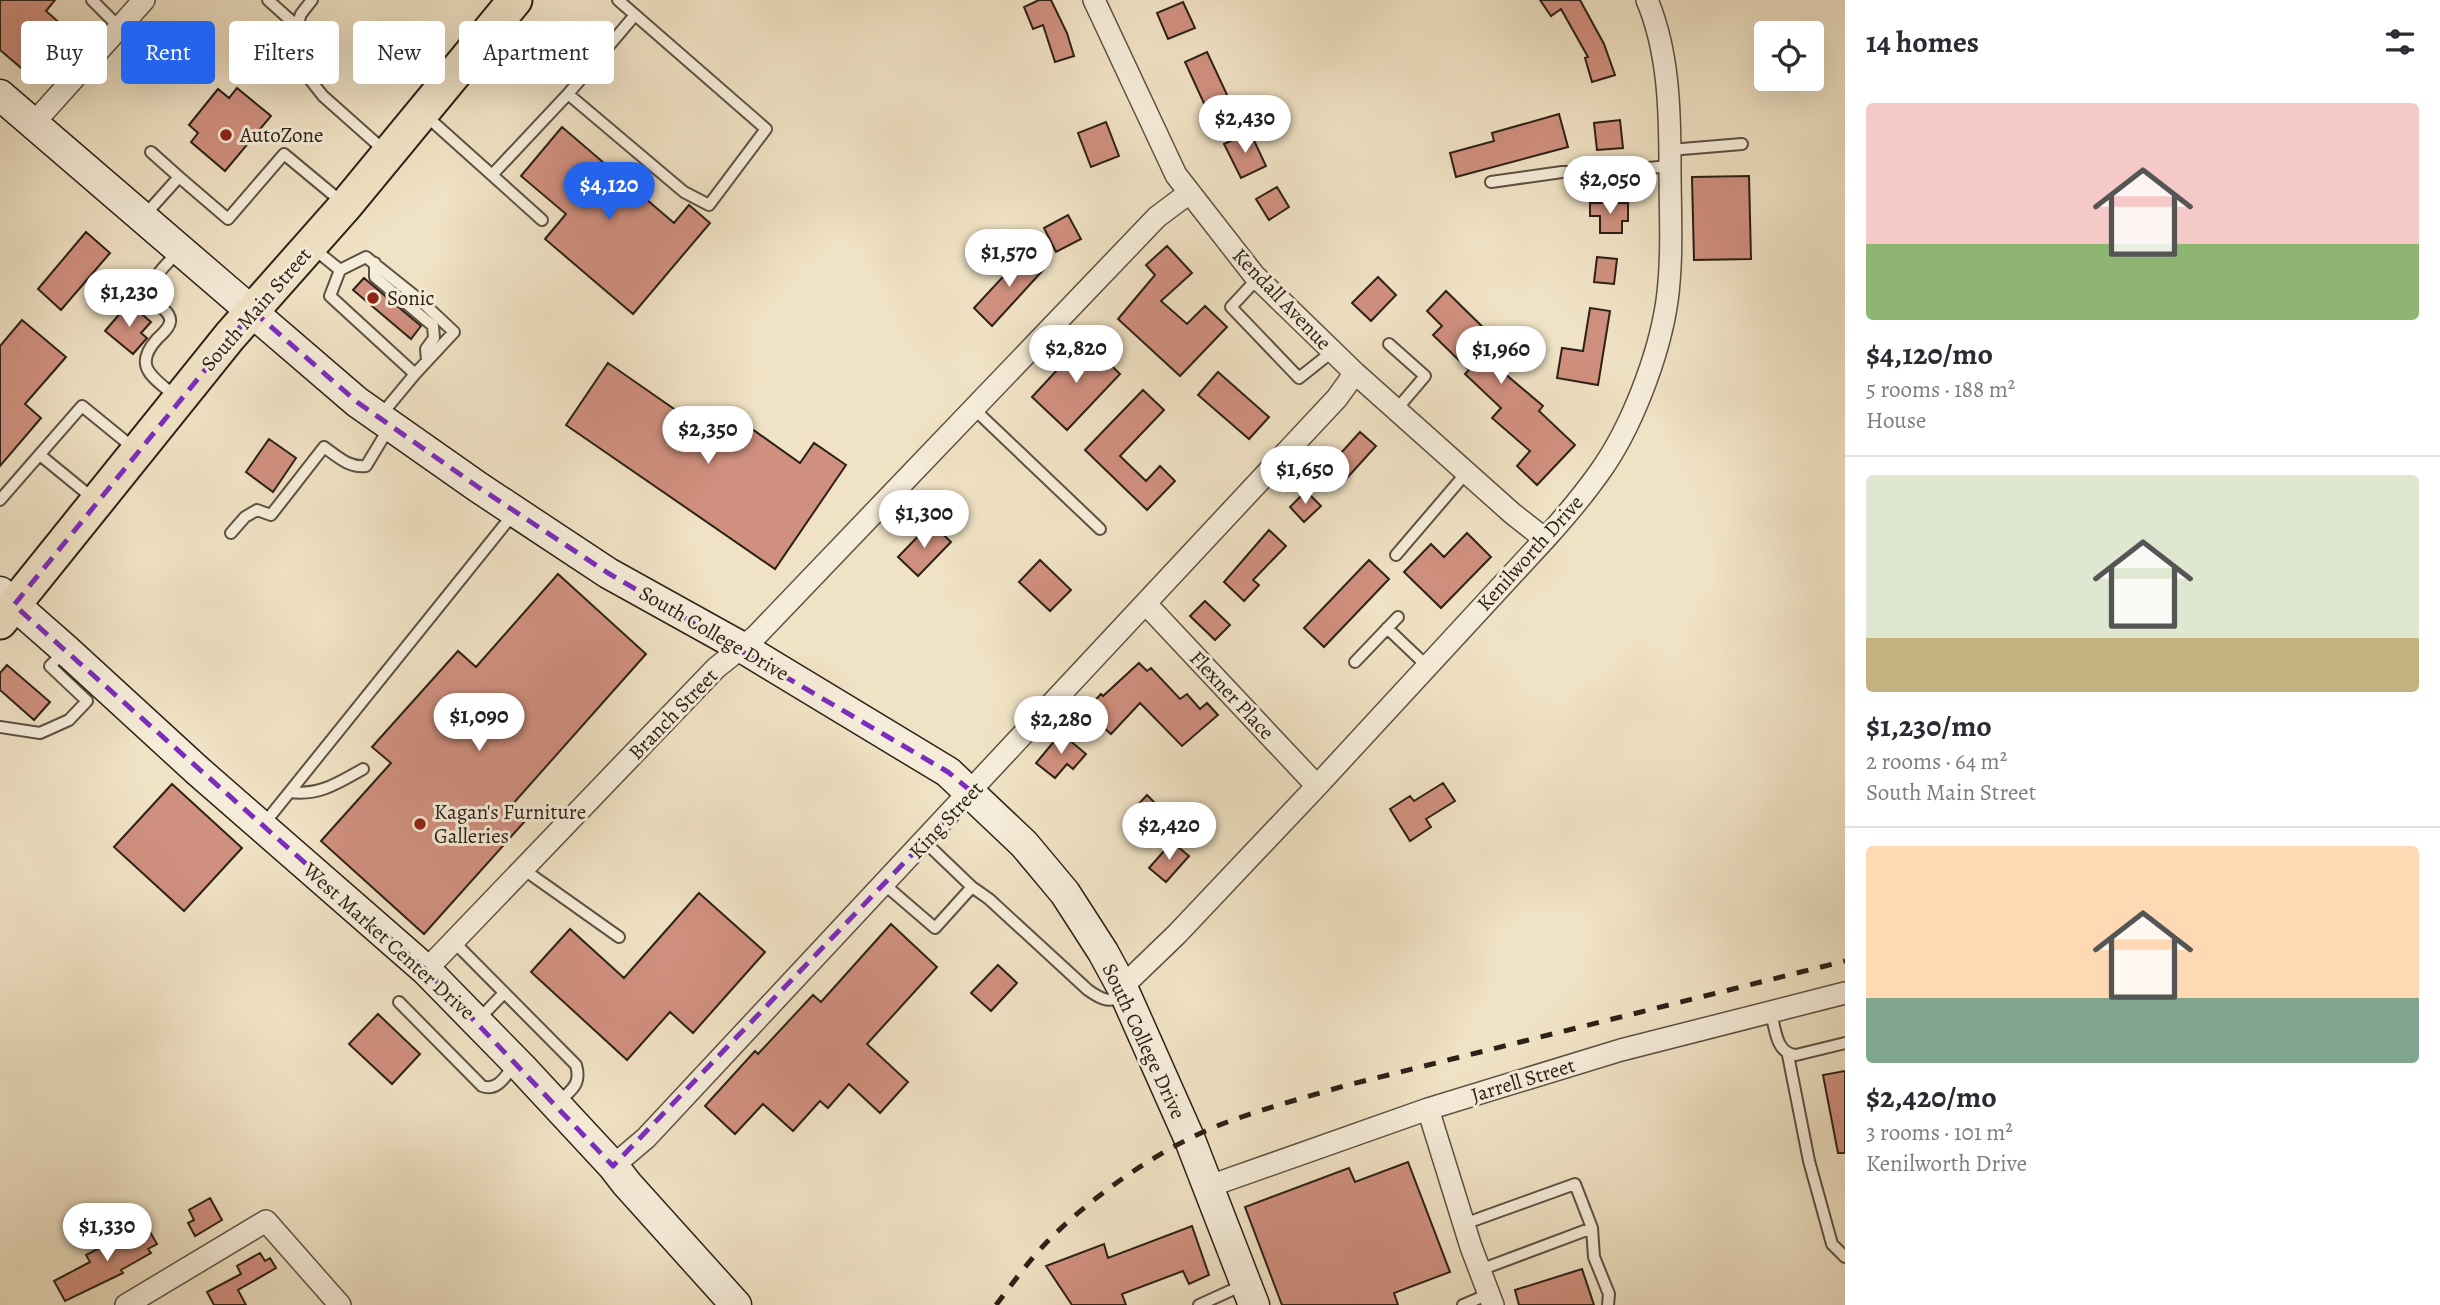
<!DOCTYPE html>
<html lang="en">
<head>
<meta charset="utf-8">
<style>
  :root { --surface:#fff; --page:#f2f2f3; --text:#2b2b33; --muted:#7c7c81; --line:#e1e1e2; --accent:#2563eb }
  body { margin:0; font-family:Alegreya,serif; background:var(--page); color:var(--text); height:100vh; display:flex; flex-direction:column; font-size:26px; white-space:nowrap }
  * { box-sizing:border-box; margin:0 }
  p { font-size:23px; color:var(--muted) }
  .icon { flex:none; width:38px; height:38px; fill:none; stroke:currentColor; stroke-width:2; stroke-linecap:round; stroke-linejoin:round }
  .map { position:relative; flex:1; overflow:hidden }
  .side { display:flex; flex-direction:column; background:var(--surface); width:595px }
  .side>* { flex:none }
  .guide { position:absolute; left:21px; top:21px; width:665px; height:63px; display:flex; gap:14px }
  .controls { position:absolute; left:1754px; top:21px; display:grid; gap:14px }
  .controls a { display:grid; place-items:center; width:70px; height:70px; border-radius:7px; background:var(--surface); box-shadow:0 7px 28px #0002; font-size:35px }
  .price { position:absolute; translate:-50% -60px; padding:0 16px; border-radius:24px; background:#fff; color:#222; font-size:23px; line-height:46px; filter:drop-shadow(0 2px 4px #0008) }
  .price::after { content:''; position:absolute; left:50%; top:42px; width:21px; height:16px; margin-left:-10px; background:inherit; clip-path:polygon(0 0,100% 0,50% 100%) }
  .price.selected { background:var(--accent); color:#fff }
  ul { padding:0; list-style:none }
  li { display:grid; align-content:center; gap:14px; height:371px; padding:0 21px }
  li+li { border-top:2px solid var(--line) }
  li span { display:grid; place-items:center; height:217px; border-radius:7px; color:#555 }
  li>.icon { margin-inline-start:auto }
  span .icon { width:126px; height:126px; fill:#fffc; stroke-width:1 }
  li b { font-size:30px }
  h2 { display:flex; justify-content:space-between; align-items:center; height:84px; padding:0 21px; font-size:30px }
  .tag { padding:0 24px; border-radius:7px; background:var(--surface); box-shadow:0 7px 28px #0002; font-size:24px; line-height:63px }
  .tag.selected { background:var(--accent); color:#fff }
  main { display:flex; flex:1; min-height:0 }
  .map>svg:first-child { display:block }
  .building { fill:#d0907f; stroke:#2d2117; stroke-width:2 }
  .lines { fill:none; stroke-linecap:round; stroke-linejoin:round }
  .lane-casing { stroke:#5e5142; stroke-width:14 }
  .street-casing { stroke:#5e5142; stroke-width:24 }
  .secondary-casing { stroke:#2d2117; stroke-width:33 }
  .primary-casing { stroke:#2d2117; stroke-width:37 }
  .lane { stroke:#f5ecd9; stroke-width:10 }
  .street { stroke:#f5ecd9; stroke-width:21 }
  .secondary { stroke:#f5ecd9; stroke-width:30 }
  .primary { stroke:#f0e2c4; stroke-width:33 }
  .rail { stroke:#2d2117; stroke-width:5; stroke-dasharray:12 12; stroke-linecap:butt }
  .marked { fill:none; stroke:#7b2cbf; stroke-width:5; stroke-dasharray:14 9; stroke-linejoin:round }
  .poi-dot { fill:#8f2418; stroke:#f5ecd9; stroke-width:2.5 }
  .labels { text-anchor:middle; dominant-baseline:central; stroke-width:6; stroke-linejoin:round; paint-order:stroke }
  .poi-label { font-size:21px; fill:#2d2117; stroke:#f5ecd9; text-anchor:start }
  .street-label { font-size:21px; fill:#2d2117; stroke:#f5ecd9 }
</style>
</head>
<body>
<main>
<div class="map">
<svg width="1845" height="1305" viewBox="0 0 1845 1305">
  <rect width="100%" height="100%" fill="#f0e2c4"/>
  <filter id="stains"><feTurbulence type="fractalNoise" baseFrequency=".00286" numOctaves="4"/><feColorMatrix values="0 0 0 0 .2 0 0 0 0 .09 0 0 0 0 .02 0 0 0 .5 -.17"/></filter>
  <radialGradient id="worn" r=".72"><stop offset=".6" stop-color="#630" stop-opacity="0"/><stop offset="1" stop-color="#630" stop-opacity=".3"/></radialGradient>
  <path class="building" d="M0 0H55L46 11 71 33 33 78 0 50Z
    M1039 0H1051L1067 33 1074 56 1055 62 1043 25 1033 29 1024 7Z
    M1540 0H1580L1604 44 1615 75 1592 82 1585 58 1588 57 1561 9 1551 16Z
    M1183 2 1195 28 1168 39 1157 13Z
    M1207 52 1229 99 1207 110 1185 62Z
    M237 88 271 116 225 171 191 142 198 133 189 125 218 89 229 98Z
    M1559 114 1568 147 1456 177 1450 153 1494 141 1492 133Z
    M1620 120 1623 148 1597 150 1594 123Z
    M1106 122 1119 156 1091 167 1078 133Z
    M562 127 674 223 689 205 710 223 633 314 545 239 566 214 521 176Z
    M1250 132 1266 166 1241 178 1224 144Z
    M1749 176 1751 259 1694 260 1692 177Z
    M1277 187 1289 207 1269 220 1256 199Z
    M1590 203H1628V221H1622V233H1600V216H1590Z
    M1068 215 1081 239 1056 252 1044 228Z
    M86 232 110 253 61 310 38 289Z
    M1167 246 1192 273 1161 301 1187 324 1205 306 1227 327 1180 376 1118 319 1155 275 1146 265Z
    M1026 252 1044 269 992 326 974 308Z
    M1597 257 1617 259 1614 284 1594 282Z
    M1378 277 1396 295 1371 321 1352 303Z
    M364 278 421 326 411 339 353 290Z
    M1446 291 1496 340 1502 334 1523 353 1504 373 1543 406 1539 411 1575 445 1537 485 1517 466 1530 451 1492 418 1501 408 1465 374 1469 370 1433 335 1442 326 1427 311Z
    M129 303 151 322 141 333 147 338 133 354 105 331Z
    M1590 308 1610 311 1598 385 1557 378 1562 348 1583 351Z
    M22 320 66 357 25 404 41 418 0 466V346Z
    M1085 340 1120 374 1067 430 1032 397Z
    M608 363 729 447 745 424 800 463 814 443 846 465 775 569 566 425Z
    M1218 372 1269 417 1249 439 1198 395Z
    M1143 390 1164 410 1120 456 1146 481 1160 466 1175 481 1147 510 1085 450Z
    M1360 432 1376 446 1338 488 1321 475Z
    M269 439 296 458 273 492 246 472Z
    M1306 491 1321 506 1304 522 1290 507Z
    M931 523 951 542 918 576 898 557Z
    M1269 530 1286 546 1253 580 1259 585 1244 601 1224 582Z
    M1467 533 1491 557 1441 608 1404 572 1431 544 1444 557Z
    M1040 560 1071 590 1050 611 1019 582Z
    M1369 560 1389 579 1324 647 1304 628Z
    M558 574 646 654 511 806 526 820 424 934 321 841 391 763 372 747 458 651 476 667Z
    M1205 601 1230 625 1215 640 1190 616Z
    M1139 663 1147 671 1151 668 1180 699 1187 694 1200 709 1207 703 1218 715 1182 746 1140 703 1111 734 1085 711 1101 694 1103 696Z
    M7 665 50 702 34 720 0 690V673Z
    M1061 733 1086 754 1073 769 1067 764 1055 778 1036 763Z
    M1443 783 1455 801 1426 819 1431 827 1410 841 1390 809 1410 796 1414 801Z
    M172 784 242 848 184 911 114 847Z
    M1147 795 1165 813 1152 827 1134 809Z
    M1172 842 1189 856 1166 882 1149 868Z
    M699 893 765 952 693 1033 670 1012 627 1060 531 972 570 929 624 978Z
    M891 924 937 967 867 1044 908 1082 880 1113 849 1084 828 1108 820 1101 793 1131 763 1104 735 1134 705 1106 755 1051 758 1054 813 995 821 1002Z
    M998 965 1017 983 991 1011 971 993Z
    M378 1014 420 1054 392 1084 349 1044Z
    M1845 1071V1153H1838L1823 1075Z
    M1408 1162 1450 1272 1394 1293 1398 1305H1282L1245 1207 1349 1168 1355 1182Z
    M210 1198 222 1220 195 1236 188 1223 194 1220 189 1210Z
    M146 1225 157 1244 148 1249 151 1253 121 1270 123 1273 65 1301 54 1281 90 1262 86 1255 107 1244 108 1247Z
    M1192 1226 1209 1275 1189 1284 1183 1271 1122 1294 1126 1305H1072L1046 1266 1104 1244 1108 1258Z
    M260 1253 265 1261 270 1258 276 1268 238 1290 246 1305H214L207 1292 241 1274 237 1266Z
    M1582 1269 1594 1305H1519L1515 1290Z"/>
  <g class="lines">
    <defs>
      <path id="lane" d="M92 0 120 28
        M268 0 297 26
        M312 0 301 14 288 52 323 96 386 152
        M568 94 635 15
        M424 114 492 175 568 94 684 192 709 205 766 129 618 0
        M1670 150 1742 144
        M151 152 179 177
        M492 175 542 220
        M1491 182 1562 172H1604L1670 166
        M144 216 179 177 228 219 284 154 343 203
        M313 248 340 270 330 296 415 374 381 415
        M375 263V277L433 326 434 338 426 349 427 361
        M340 270 366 257 421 301 454 332 415 374
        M1257 279 1231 307 1299 378 1333 351
        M1389 344 1425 376 1396 410
        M177 398C155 378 131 368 157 339 161 335 169 329 170 322 172 309 150 305 151 291 152 276 169 262 179 251
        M974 409 1100 529
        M40 455 95 500
        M0 500 82 406 136 450
        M231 533 245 517 257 510 271 515 324 447C338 457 349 468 366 466L389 428
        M1396 555 1467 472
        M1387 628 1428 667
        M1355 662 1398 617
        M0 727 40 733 69 720 87 701 50 666 64 652
        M290 792C319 796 338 783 363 769
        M263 825 514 513
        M523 869 619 937
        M885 885 935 928 972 887 925 842
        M972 887 989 899 1088 990C1102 1000 1109 1003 1125 996
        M454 942 576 1065C582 1086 570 1090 557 1104
        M399 1002 482 1086C498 1092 506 1075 515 1064
        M1771 1012C1775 1028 1776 1054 1796 1055L1845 1043
        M477 1021 504 993
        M1788 1055 1809 1161 1832 1244 1845 1257
        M1464 1224 1575 1184 1592 1228 1594 1257 1609 1294 1608 1305
        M1480 1270 1592 1228
        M1199 1305 1243 1285
        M1463 1305 1489 1294"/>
      <path id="street" d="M1094 0 1176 175 1254 275 1355 373 1513 514 1545 539
        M33 124 144 0
        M1146 604 1317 786
        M426 970 716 668 756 636 1157 217 1189 193
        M1122 987 1177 934 1317 786 1545 539C1564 518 1582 497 1599 473 1631 429 1659 356 1667 301 1673 257 1670 212 1670 168 1670 112 1669 52 1647 0
        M1428 1109 1471 1247 1493 1305
        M613 1166 646 1138C878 892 1108 645 1337 398L1355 373
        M1207 1187 1428 1109 1621 1050 1845 993
        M126 1305 266 1221 340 1305"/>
      <path id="secondary" d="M0 95 357 402 478 487 608 573 743 648 948 772 1024 844 1065 893 1103 952 1122 987 1190 1140 1254 1305
        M0 592 66 650 198 771 426 970 522 1068 613 1166 627 1184 736 1305"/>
      <path id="primary" d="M0 622 230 336 346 205 515 0"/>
    </defs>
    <use href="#lane" class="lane-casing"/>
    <use href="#street" class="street-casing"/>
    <use href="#secondary" class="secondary-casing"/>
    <use href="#primary" class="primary-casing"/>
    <use href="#lane" class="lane"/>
    <use href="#street" class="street"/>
    <use href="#secondary" class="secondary"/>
    <use href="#primary" class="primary"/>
    <path class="rail" d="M996 1305C1012 1284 1028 1262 1046 1243 1090 1197 1162 1147 1222 1124 1262 1109 1303 1098 1344 1086L1845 961"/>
  </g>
  <path class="marked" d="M253 311 357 402 478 487 608 573 948 772 972 792 613 1166 426 970 14 605Z"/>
  <g class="poi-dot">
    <circle cx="226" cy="135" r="7"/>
    <circle cx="373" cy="298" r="7"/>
    <circle cx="420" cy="824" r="7"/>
  </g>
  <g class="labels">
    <g class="poi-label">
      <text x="240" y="135">AutoZone</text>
      <text x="387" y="298">Sonic</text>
      <text x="434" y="812">Kagan's Furniture<tspan x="434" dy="24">Galleries</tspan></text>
    </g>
    <g class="street-label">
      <text transform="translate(1282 299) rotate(46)">Kendall Avenue</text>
      <text transform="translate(256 309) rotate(-49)">South Main Street</text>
      <text transform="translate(1530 553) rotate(-48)">Kenilworth Drive</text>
      <text transform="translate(714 633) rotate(30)">South College Drive</text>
      <text transform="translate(1232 695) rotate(47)">Flexner Place</text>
      <text transform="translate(673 714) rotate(-46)">Branch Street</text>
      <text transform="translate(946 820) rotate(-47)">King Street</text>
      <text transform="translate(389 941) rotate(42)">West Market Center Drive</text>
      <text transform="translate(1144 1041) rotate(65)">South College Drive</text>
      <text transform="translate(1523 1080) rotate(-17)">Jarrell Street</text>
    </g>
  </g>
  <rect width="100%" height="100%" filter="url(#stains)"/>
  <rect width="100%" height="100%" fill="url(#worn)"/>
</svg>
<div class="controls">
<a><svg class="icon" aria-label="locate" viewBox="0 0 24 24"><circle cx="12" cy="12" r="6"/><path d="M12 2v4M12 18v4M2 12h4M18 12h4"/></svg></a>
</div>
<b class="price" style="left:1245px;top:155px">$2,430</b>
<b class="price" style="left:1610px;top:216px">$2,050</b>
<b class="price selected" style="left:609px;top:222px">$4,120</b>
<b class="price" style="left:1009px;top:289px">$1,570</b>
<b class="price" style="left:129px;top:329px">$1,230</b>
<b class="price" style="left:1076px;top:385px">$2,820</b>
<b class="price" style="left:1501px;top:386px">$1,960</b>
<b class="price" style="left:708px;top:466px">$2,350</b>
<b class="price" style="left:1305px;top:506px">$1,650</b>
<b class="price" style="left:924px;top:550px">$1,300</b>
<b class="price" style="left:479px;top:753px">$1,090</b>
<b class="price" style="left:1061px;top:756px">$2,280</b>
<b class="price" style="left:1169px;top:862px">$2,420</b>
<b class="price" style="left:107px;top:1263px">$1,330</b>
<div class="guide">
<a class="tag">Buy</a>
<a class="tag selected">Rent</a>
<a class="tag">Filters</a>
<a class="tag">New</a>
<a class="tag">Apartment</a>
</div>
</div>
<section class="side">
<h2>14 homes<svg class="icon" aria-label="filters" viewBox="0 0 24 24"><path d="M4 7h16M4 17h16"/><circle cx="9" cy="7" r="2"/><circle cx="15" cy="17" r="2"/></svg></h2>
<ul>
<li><span style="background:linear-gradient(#f6c9c9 65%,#8fb573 0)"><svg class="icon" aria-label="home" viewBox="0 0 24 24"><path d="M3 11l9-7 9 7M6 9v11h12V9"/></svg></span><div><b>$4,120/mo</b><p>5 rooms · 188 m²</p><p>House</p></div></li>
<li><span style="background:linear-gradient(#dfe7d0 75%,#c2b280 0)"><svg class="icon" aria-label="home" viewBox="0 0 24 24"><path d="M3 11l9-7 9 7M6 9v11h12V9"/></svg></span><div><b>$1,230/mo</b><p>2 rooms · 64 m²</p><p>South Main Street</p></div></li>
<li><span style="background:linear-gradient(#ffd9b3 70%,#7fa58c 0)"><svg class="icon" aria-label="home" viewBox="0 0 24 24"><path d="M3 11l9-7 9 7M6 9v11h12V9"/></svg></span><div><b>$2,420/mo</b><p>3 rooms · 101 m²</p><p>Kenilworth Drive</p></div></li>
</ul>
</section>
</main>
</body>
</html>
